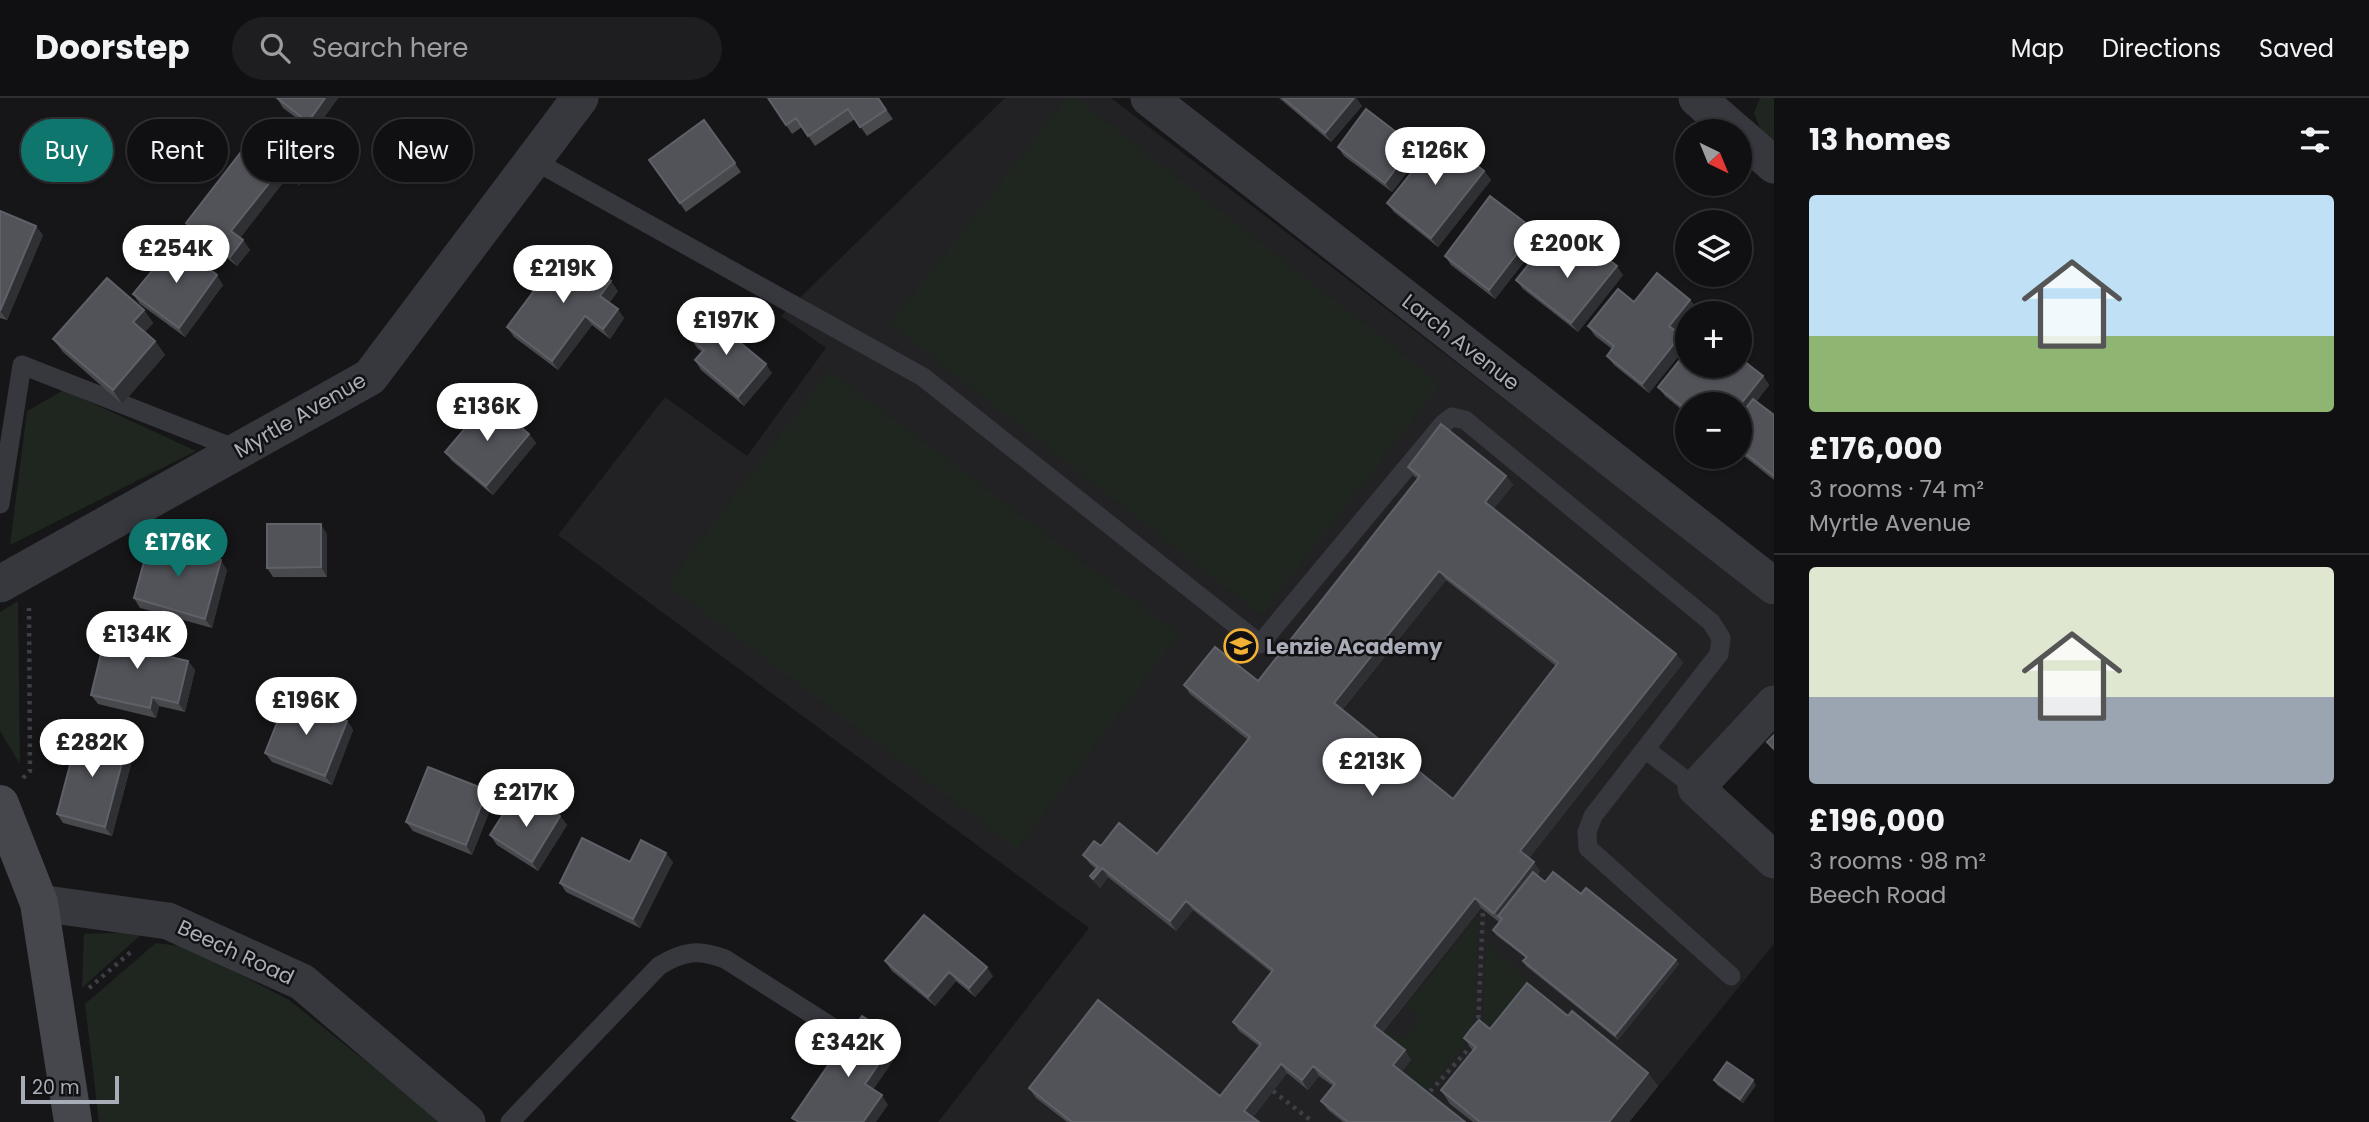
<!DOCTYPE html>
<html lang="en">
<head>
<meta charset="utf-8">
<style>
  :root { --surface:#101012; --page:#1e1e20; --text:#f1f3f6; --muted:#9c9d9f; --line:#303032; --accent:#0f766e }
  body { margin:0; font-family:Poppins,sans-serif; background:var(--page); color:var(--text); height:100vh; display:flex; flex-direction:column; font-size:26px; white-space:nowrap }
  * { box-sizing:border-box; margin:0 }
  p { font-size:23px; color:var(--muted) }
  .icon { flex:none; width:38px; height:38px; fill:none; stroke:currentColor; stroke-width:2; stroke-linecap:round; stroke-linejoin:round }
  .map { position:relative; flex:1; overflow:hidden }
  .drawer { display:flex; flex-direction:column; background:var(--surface); width:595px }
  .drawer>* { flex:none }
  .hud { position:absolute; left:21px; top:21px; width:665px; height:63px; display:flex; gap:14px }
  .needle { width:46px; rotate:137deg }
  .fabs { position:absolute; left:1675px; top:21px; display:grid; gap:14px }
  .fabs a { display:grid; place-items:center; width:77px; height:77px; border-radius:50%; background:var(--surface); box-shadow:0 2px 5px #0004,0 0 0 2px var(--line); font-size:35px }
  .scale { position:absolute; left:21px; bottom:18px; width:98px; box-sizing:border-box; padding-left:7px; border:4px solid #a8adb8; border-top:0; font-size:19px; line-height:24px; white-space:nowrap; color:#a8adb8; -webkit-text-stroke:5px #111113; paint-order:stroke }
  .price { position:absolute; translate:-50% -60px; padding:0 16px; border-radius:24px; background:#fff; color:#222; font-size:23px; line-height:46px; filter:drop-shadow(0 2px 4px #0008) }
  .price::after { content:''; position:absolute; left:50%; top:42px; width:21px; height:16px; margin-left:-10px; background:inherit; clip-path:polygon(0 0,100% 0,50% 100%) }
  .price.on { background:var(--accent); color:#fff }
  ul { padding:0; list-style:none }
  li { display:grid; align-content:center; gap:14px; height:371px; padding:0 35px }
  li+li { border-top:2px solid var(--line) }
  li span { display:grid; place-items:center; height:217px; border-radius:7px; color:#555 }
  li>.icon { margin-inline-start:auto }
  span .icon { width:126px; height:126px; fill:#fffc; stroke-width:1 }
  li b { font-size:30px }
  h2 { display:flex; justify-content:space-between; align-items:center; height:84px; padding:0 35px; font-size:30px }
  .chip { padding:0 24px; border-radius:32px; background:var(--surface); box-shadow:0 2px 5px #0004,0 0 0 2px var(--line); font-size:24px; line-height:63px }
  .chip.on { background:var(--accent); color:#fff }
  header { display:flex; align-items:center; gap:42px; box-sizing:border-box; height:98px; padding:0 35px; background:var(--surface); border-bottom:2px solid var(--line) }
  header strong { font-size:33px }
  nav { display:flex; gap:38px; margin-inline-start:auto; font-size:24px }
  .search { width:490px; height:63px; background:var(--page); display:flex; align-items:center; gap:18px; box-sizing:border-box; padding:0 24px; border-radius:38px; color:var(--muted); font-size:26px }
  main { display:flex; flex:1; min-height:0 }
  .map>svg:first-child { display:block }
  .built { fill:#222225 }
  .green { fill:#1e261f }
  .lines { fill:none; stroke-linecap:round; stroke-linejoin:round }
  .path { stroke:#3d3f44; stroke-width:4.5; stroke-dasharray:3.5 5; stroke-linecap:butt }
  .lane { stroke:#37383d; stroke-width:19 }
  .street { stroke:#37383d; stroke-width:37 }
  .secondary { stroke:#45474d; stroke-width:38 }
  .wall { fill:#47494d; fill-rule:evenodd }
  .shaded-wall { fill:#2f3033 }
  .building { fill:#525359; stroke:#5f6168; stroke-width:2; fill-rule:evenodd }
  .labels { text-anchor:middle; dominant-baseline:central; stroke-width:5; stroke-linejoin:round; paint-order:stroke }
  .street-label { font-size:21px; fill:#a8adb8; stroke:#111113 }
  .poi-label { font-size:21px; font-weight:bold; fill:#a8adb8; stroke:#111113; text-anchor:start }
</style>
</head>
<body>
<header>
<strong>Doorstep</strong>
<div class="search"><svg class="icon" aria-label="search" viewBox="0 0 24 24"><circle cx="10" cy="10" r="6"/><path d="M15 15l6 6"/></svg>Search here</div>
<nav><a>Map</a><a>Directions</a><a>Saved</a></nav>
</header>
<main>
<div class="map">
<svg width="1774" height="1024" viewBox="0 0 1774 1024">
  <rect width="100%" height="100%" fill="#161618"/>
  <path class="built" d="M1005 0H1111L1774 508V587L1689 685 1774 777V846L1629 1024H938L1089 830 558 437 665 299 747 358 826 250 781 218Z"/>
  <path class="green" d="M1067 0H1076L1441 286 1261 517 890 226Z
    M1760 0H1774V47L1763 38 1754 15Z
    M829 273 1179 536 1017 751 667 487Z
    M64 292 196 353 10 447 27 313Z
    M18 503 20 666 0 633V514Z
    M1478 818 1474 936 1424 996 1399 977 1382 939 1388 931 1402 942 1420 919 1406 908Z
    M144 834 82 890 84 836Z
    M156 845 187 849 289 902 442 1024H99L85 906Z
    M1487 846 1539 891 1501 936 1490 926 1482 936Z"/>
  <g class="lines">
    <path class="path" d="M23 680 30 673 29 510
      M89 890 132 853
      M1478 929 1483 811
      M1273 993 1313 1024
      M1428 999 1426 998 1473 946"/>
    <path class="lane" d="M533 62 923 279 1260 546 1443 326 1452 319 1465 322 1711 524 1721 540 1719 556 1593 718 1587 734 1588 750 1731 878
      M0 406 22 267 239 352
      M1645 651 1696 690
      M510 1024 659 868C683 853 698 851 725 861L832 929"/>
    <path class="street" d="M1149 0 1774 488
      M1697 0 1735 33
      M1740 37 1774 67
      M0 486 370 279 580 0
      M1774 606 1696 690 1774 762
      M39 805 168 823 302 884 467 1024"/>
    <path class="secondary" d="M0 706 39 805 73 1024"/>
  </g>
  <path class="wall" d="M277 0H338L314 33 283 10Z
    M768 0H878L893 21 867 38 855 21 815 48 802 29 792 36Z
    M1279 0H1356L1362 8 1331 44Z
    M704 22 741 74 686 114 649 62Z
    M262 27 312 70 299 87 288 78 240 140 243 142 250 152 237 168 193 134 186 125Z
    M1413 47 1420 57 1392 94 1344 58 1338 49Z
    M1484 73 1491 82 1438 149 1394 114 1387 105Z
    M0 113 43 137 7 222 0 220Z
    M1535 132 1541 142 1495 201 1451 167 1445 158Z
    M1565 170 1623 177 1578 234 1523 191 1516 182Z
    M223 187 185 239 140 206 133 196Z
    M618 193 609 205 624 220 610 241 592 227 558 272 514 239 507 229Z
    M1690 202 1697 211 1693 215H1687V223L1678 235 1681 237 1687 247 1649 295 1614 267 1607 258 1612 251 1595 238 1588 228 1634 204Z
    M144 212 153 225 145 234 155 243 165 257 122 306 63 254 53 241Z
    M690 240 772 275 744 308 701 272 695 262 702 254 697 250Z
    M1763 278 1769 287 1756 304 1774 317V382L1740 355V306H1687V316L1665 298 1658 289Z
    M529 336 536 345 493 397 452 363 445 354Z
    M1408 369 1506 378 1513 387 1493 411 1676 556 1683 565 1529 760 1540 773 1537 778 1545 784 1581 796 1676 862 1679 866 1618 942 1526 868 1523 863 1526 860 1496 837 1493 832 1499 824 1481 810 1382 935 1405 952 1411 962 1401 974 1465 1024H1343L1328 1012 1321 1003 1333 988 1319 978 1308 992 1287 975 1253 1019 1259 1024H1067L1036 1000 1029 990 1220 998 1259 948 1239 933 1233 924 1271 874 1193 812 1176 833 1108 779 1100 790 1090 778 1096 771 1090 766 1083 757 1101 748 1157 756 1248 642 1190 596 1184 587 1258 583 1418 381 1414 378ZM1446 482 1556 568 1453 701 1342 612Z
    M327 436V479H273L267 470Z
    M227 472 212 530 140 510 134 500Z
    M160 543 166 552 165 558 188 563 195 572 185 614 159 608 156 620 98 606 91 597Z
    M347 623 353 632 332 687 272 664 265 655Z
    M134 655 112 738 63 725 57 716Z
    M494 702 472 757 413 733 406 724Z
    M522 715 560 718 567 727 538 773 497 747 490 737Z
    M630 764H673L640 830 566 794 560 785Z
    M885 863 993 878 975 899 956 883 935 908 892 873Z
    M1568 918 1648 975 1658 988 1629 1024H1473L1450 1006 1441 992 1473 953 1464 940 1490 931Z
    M1714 982 1756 987 1743 1005 1717 987Z"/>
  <path class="shaded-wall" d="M325 0H338L314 33 308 24Z
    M1354 0H1356L1362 8 1331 44 1325 35Z
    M1413 47 1420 57 1392 94 1385 85Z
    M306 61 312 70 299 87 293 77Z
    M282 69 288 78 238 143 231 133Z
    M1484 73 1491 82 1438 149 1431 140Z
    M36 128 43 137 7 222 0 213Z
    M1535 132 1541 142 1495 201 1489 192Z
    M243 142 250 152 237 168 230 159Z
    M1617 168 1623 177 1578 234 1571 225Z
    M217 177 223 187 185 239 179 230Z
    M611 183 618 193 607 208 600 198Z
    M1690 202 1697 211 1693 215H1687V223L1676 237 1669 228Z
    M618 211 624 220 610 241 603 231Z
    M144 212 153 225 142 237 133 224Z
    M585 218 592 227 558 272 552 263Z
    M1681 237 1687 247 1649 295 1642 286Z
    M155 243 165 257 122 306 113 292Z
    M766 266 772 275 744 308 738 299Z
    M1763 278 1769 287 1740 325V307Z
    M529 336 536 345 493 397 486 388Z
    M1506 378 1513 387 1491 414 1485 404Z
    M321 426 327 436V479L321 469Z
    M221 462 227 472 212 530 205 521Z
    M1439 473 1446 482 1340 614 1334 605Z
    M160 543 166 552 163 565 157 556Z
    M1676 556 1683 565 1527 763 1520 753Z
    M188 563 195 572 185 614 178 605Z
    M152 599 159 608 156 620 150 610Z
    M347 623 353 632 332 687 325 678Z
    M127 646 134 655 112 738 105 729Z
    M487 692 494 702 472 757 466 747Z
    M560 718 567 727 538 773 532 764Z
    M666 755 673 764 640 830 633 821Z
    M1534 764 1540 773 1502 822 1495 814Z
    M1102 770 1108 779 1100 790 1093 781Z
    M1475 800 1481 810 1380 937 1374 928Z
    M1186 803 1193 812 1176 833 1170 823Z
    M1676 862 1679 866 1618 942 1615 937Z
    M987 869 993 878 975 899 969 890Z
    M949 874 956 883 935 908 928 899Z
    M896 940 902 950 871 995 865 986Z
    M1405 952 1411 962 1399 977 1393 967Z
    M1281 966 1287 975 1251 1022 1244 1013Z
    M1313 968 1319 978 1308 992 1302 982Z
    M1648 975 1658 988 1629 1024H1609Z
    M1753 982 1756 987 1743 1005 1740 1001Z
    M882 997 888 1007 876 1024H863Z"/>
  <path class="building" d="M277 0H325L308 24Z
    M768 0H878L886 12 860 29 848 11 808 38 796 20 786 27Z
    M1283 0H1354L1325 35Z
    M1366 11 1413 47 1385 85 1338 49Z
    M704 22 735 65 680 105 649 62Z
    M262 27 306 61 293 77 282 69 231 133 243 142 230 159 186 125Z
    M1440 39 1484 73 1431 140 1387 105Z
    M1490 98 1535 132 1489 192 1445 158Z
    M0 113 36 128 0 213Z
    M1586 144 1617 168 1571 225 1516 182 1541 151 1565 170Z
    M175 145 217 177 179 230 133 196Z
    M566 150 611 183 600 198 618 211 603 231 585 218 552 263 507 229Z
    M1657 175 1690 202 1669 228 1681 237 1642 286 1607 258 1614 248 1588 228 1618 191 1634 204Z
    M107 180 144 212 133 224 155 243 113 292 53 241Z
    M709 219 766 266 738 299 695 262 704 252 690 240Z
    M1687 253V268H1740V260L1763 278 1740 307V306H1687V312L1658 289Z
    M1753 301 1774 317V378L1740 351V318Z
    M489 302 529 336 486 388 445 354Z
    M1441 326 1506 378 1485 404 1676 556 1520 753 1534 764 1495 814 1493 815 1475 800 1374 928 1405 952 1393 967 1465 1024H1348L1321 1003 1335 986 1313 968 1302 982 1281 966 1244 1013 1259 1024H1072L1029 990 1098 902 1220 998 1261 946 1233 924 1273 872 1186 803 1170 823 1102 770 1093 781 1090 778 1098 769 1083 757 1094 743 1101 748 1119 725 1157 756 1250 639 1184 587 1215 549 1258 583 1420 378 1408 369ZM1439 473 1558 565 1453 701 1334 605Z
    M267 426H321V469L267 470Z
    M150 442 221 462 205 521 134 500Z
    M107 531 160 543 157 556 188 563 178 605 152 599 150 610 91 597Z
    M287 600 347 623 325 678 265 655Z
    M79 633 127 646 105 729 57 716Z
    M1774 637V651L1767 644Z
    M428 669 487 692 466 747 406 724Z
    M531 700 560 718 532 764 490 737 509 707 522 715Z
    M582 740 630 764 641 742 666 755 633 821 560 785Z
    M1533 774 1545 784 1553 774 1581 796 1586 790 1676 862 1615 937 1523 863 1527 859 1493 832 1502 821 1498 818Z
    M924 817 987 869 969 890 949 874 928 899 885 863Z
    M1527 885 1568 918 1572 913 1648 975 1609 1024H1480L1441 992 1476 949 1464 940 1471 931 1479 922 1490 931Z
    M862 918 896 940 865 986 882 997 863 1024H799L792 1020Z
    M1727 964 1753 982 1740 1001 1714 982Z"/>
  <defs>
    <symbol id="school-ring" viewBox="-11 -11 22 22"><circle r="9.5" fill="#111113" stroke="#f2b134" stroke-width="1.5"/><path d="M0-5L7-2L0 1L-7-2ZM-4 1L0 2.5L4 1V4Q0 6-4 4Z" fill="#f2b134"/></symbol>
  </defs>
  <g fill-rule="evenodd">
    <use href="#school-ring" x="1222" y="529" width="38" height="38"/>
  </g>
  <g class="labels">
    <g class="street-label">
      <text transform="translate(1461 244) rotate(38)">Larch Avenue</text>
      <text transform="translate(300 317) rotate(-30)">Myrtle Avenue</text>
      <text transform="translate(236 854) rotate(25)">Beech Road</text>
    </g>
    <g class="poi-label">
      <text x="1266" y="548">Lenzie Academy</text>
    </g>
  </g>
</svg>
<div class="fabs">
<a><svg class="needle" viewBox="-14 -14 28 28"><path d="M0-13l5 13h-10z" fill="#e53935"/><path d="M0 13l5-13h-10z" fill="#9c9d9f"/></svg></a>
<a><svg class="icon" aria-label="layers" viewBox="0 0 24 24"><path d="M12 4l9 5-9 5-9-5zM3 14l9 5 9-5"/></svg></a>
<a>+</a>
<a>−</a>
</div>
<div class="scale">20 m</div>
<b class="price" style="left:1435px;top:89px">£126K</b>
<b class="price" style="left:1567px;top:182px">£200K</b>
<b class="price" style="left:176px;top:187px">£254K</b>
<b class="price" style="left:563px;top:207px">£219K</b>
<b class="price" style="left:726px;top:259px">£197K</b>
<b class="price" style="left:487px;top:345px">£136K</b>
<b class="price on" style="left:178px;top:481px">£176K</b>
<b class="price" style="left:137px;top:573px">£134K</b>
<b class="price" style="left:306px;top:639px">£196K</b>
<b class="price" style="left:92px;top:681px">£282K</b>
<b class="price" style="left:1372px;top:700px">£213K</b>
<b class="price" style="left:526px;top:731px">£217K</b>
<b class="price" style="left:848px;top:981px">£342K</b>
<div class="hud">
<a class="chip on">Buy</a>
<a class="chip">Rent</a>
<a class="chip">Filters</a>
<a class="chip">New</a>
</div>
</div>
<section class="drawer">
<h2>13 homes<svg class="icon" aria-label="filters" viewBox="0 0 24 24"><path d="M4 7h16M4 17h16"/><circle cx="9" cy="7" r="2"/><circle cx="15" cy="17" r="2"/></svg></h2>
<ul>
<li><span style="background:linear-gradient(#bfe0f5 65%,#8fb573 0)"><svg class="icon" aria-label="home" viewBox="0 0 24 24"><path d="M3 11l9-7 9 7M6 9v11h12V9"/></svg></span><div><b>£176,000</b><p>3 rooms · 74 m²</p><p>Myrtle Avenue</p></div></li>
<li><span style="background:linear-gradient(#dfe7d0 60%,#9aa5b1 0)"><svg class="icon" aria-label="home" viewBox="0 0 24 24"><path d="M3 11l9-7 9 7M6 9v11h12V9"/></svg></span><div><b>£196,000</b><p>3 rooms · 98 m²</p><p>Beech Road</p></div></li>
</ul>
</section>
</main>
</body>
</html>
